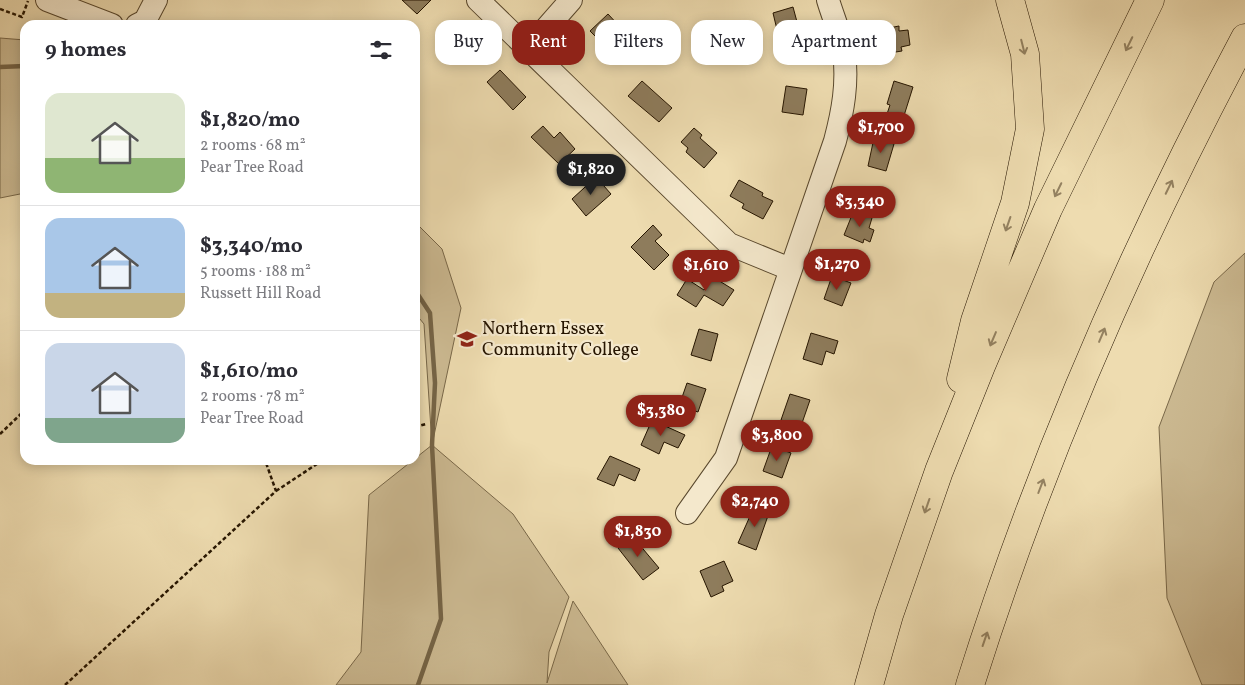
<!DOCTYPE html>
<html lang="en">
<head>
<meta charset="utf-8">
<style>
  :root { --surface:#fff; --page:#f7f7f7; --text:#2b2b33; --muted:#7c7c81; --line:#e1e1e2; --accent:#8f2418 }
  body { margin:0; font-family:Vollkorn,serif; background:var(--page); color:var(--text); height:100vh; display:flex; flex-direction:column; font-size:19px; white-space:nowrap }
  * { box-sizing:border-box; margin:0 }
  p { font-size:16px; color:var(--muted) }
  .icon { flex:none; width:28px; height:28px; fill:none; stroke:currentColor; stroke-width:2; stroke-linecap:round; stroke-linejoin:round }
  .map { position:relative; flex:1; overflow:hidden }
  .panel { position:absolute; left:20px; top:20px; width:400px; height:445px; display:flex; flex-direction:column; background:var(--surface); border-radius:15px; box-shadow:0 2px 12px #0003 }
  .panel>* { flex:none }
  .top-card { position:absolute; left:435px; top:20px; width:475px; height:45px; display:flex; gap:10px }
  .price { position:absolute; translate:-50% -42px; padding:0 11px; border-radius:18px; background:var(--accent); color:#fff; font-size:16px; line-height:32px; filter:drop-shadow(0 1px 2px #0008) }
  .price::after { content:''; position:absolute; left:50%; top:30px; width:15px; height:11px; margin-left:-8px; background:inherit; clip-path:polygon(0 0,100% 0,50% 100%) }
  .price.active { background:#222; color:#fff }
  ul { padding:0; list-style:none }
  li { display:flex; align-items:center; gap:15px; height:125px; padding:0 25px }
  li+li { border-top:1px solid var(--line) }
  li span { display:grid; place-items:center; flex:none; width:140px; height:100px; border-radius:15px; color:#555 }
  li>.icon { margin-inline-start:auto }
  span .icon { width:60px; height:60px; fill:#fffc; stroke-width:1 }
  li b { font-size:21px }
  h2 { display:flex; justify-content:space-between; align-items:center; height:60px; padding:0 25px; font-size:21px }
  .pill { padding:0 18px; border-radius:15px; background:var(--surface); box-shadow:0 2px 12px #0003; font-size:18px; line-height:45px }
  .pill.active { background:var(--accent); color:#fff }
  .map>svg:first-child { display:block }
  .green { fill:#ccba92; stroke:#796849 }
  .lines { fill:none; stroke-linecap:round; stroke-linejoin:round }
  .stream { stroke:#756446; stroke-width:4.5 }
  .building { fill:#8e7c5c; stroke:#261500 }
  .minor-casing { stroke:#58472c; stroke-width:24 }
  .highway-casing { stroke:#261500; stroke-width:29 }
  .path { stroke:#261500; stroke-width:2.5; stroke-dasharray:4 2.5; stroke-linecap:butt }
  .minor { stroke:#f4e8cc; stroke-width:22 }
  .highway { stroke:#eedcb0; stroke-width:28 }
  .oneway { stroke:#948261 }
  .labels { text-anchor:middle; dominant-baseline:central; stroke-width:4.5; stroke-linejoin:round; paint-order:stroke }
  .poi-label { font-size:18px; fill:#261500; stroke:#f4e8cc; text-anchor:start }
</style>
</head>
<body>
<div class="map">
<svg width="1245" height="685" viewBox="0 0 1245 685">
  <rect width="100%" height="100%" fill="#eedcb0"/>
  <filter id="stains"><feTurbulence type="fractalNoise" baseFrequency=".004" numOctaves="4"/><feColorMatrix values="0 0 0 0 .2 0 0 0 0 .09 0 0 0 0 .02 0 0 0 .5 -.17"/></filter>
  <radialGradient id="worn" r=".72"><stop offset=".6" stop-color="#630" stop-opacity="0"/><stop offset="1" stop-color="#630" stop-opacity=".3"/></radialGradient>
  <path class="green" d="M0 38 25 40V193L0 198Z
    M415 222 442 249 461 308 432 445 513 514 569 597 549 652 547 683 573 601 628 685H336L361 652 369 495 432 445 424 324 415 313Z
    M1245 253V685H1202L1167 598 1159 427 1214 282Z"/>
  <g class="lines">
    <path class="stream" d="M0 67 25 66
      M415 290 430 313 435 383 432 445 441 619 418 685"/>
  </g>
  <path class="building" d="M402 0H431L417 14Z
    M793 7 800 33 779 38 773 13Z
    M608 14 621 28 604 45 590 31Z
    M449 22 478 47 464 60 438 33Z
    M899 26V31L908 30 910 45 901 47 902 51 883 54 879 30Z
    M500 70 526 97 513 110 487 82Z
    M642 81 672 108 659 122 628 96Z
    M894 81 913 87 902 122 886 117 890 105 887 104Z
    M786 86 807 89 803 115 782 112Z
    M543 126 554 138 560 132 575 149 559 164 531 137Z
    M694 128 702 135 700 138 717 153 704 168 686 152 688 148 681 142Z
    M874 138 894 144 886 171 868 166Z
    M596 177 611 194 586 216 572 199Z
    M739 180 763 193 762 196 773 201 763 219 742 208 744 204 730 196Z
    M854 210 872 218 869 228 874 230 870 242 864 239 863 243 844 235Z
    M653 225 662 235 655 241 669 255 654 270 631 247Z
    M832 276 851 283 842 306 824 299Z
    M713 277 734 290 723 306 704 295 696 307 677 295 687 279 704 290Z
    M699 329 718 334 711 361 691 355Z
    M811 333 838 341 834 354 826 351 822 365 803 359Z
    M687 383 706 389 698 412 679 406Z
    M790 394 810 400 801 426 781 420Z
    M652 420 685 435 678 448 664 442 659 454 641 445Z
    M772 446 791 453 782 478 763 471Z
    M610 456 640 469 635 481 619 474 614 486 597 479Z
    M755 505 770 510 756 550 738 543Z
    M633 537 659 568 643 580 618 548Z
    M724 561 733 581 722 586 724 591 711 597 700 571Z"/>
  <g class="lines">
    <defs>
      <path id="minor" d="M47 0 112 25
        M478 0 729 244 790 269
        M137 25 145 21 156 0
        M528 49 571 0
        M687 513 726 458 835 141C843 111 848 83 844 52 841 35 833 17 828 0"/>
      <path id="highway" d="M961 379 975 321 1015 203 1030 129 1025 54 1010 0
        M869 685 889 615 939 471 981 366 1048 209 1150 0
        M970 685C1040 462 1135 244 1245 38"/>
    </defs>
    <use href="#minor" class="minor-casing"/>
    <use href="#highway" class="highway-casing"/>
    <path class="path" d="M0 9 22 17 28 1
      M415 427 426 424
      M0 434 25 410
      M276 491 323 460
      M65 685 276 491 265 460"/>
    <use href="#minor" class="minor"/>
    <use href="#highway" class="highway"/>
  </g>
  <defs><path id="oneway-shaft" d="M-6 0H5M1.5-3L5.5 0L1.5 3" fill="none" stroke-width="1.6" stroke-linecap="round" stroke-linejoin="round" transform="scale(1.25)"/></defs>
  <g class="oneway">
    <use href="#oneway-shaft" transform="translate(1129 44) rotate(116)"/>
    <use href="#oneway-shaft" transform="translate(1023 47) rotate(76)"/>
    <use href="#oneway-shaft" transform="translate(1169 187) rotate(-64)"/>
    <use href="#oneway-shaft" transform="translate(1058 190) rotate(116)"/>
    <use href="#oneway-shaft" transform="translate(1008 224) rotate(109)"/>
    <use href="#oneway-shaft" transform="translate(1102 335) rotate(-67)"/>
    <use href="#oneway-shaft" transform="translate(993 339) rotate(113)"/>
    <use href="#oneway-shaft" transform="translate(1041 486) rotate(-69)"/>
    <use href="#oneway-shaft" transform="translate(927 506) rotate(109)"/>
    <use href="#oneway-shaft" transform="translate(985 639) rotate(-71)"/>
  </g>
  <defs>
    <symbol id="university-bare" viewBox="-9 -9 18 18"><path d="M0-5L7-2L0 1L-7-2ZM-4 1L0 2.5L4 1V4Q0 6-4 4Z" fill="#8f2418" stroke="#f4e8cc" stroke-width="2.5" paint-order="stroke"/></symbol>
  </defs>
  <g fill-rule="evenodd">
    <use href="#university-bare" x="453" y="325" width="28" height="28"/>
  </g>
  <g class="labels">
    <g class="poi-label">
      <text x="482" y="329">Northern Essex<tspan x="482" dy="21">Community College</tspan></text>
    </g>
  </g>
  <rect width="100%" height="100%" filter="url(#stains)"/>
  <rect width="100%" height="100%" fill="url(#worn)"/>
</svg>
<b class="price" style="left:881px;top:154px">$1,700</b>
<b class="price active" style="left:591px;top:196px">$1,820</b>
<b class="price" style="left:860px;top:228px">$3,340</b>
<b class="price" style="left:837px;top:291px">$1,270</b>
<b class="price" style="left:706px;top:292px">$1,610</b>
<b class="price" style="left:661px;top:437px">$3,380</b>
<b class="price" style="left:777px;top:462px">$3,800</b>
<b class="price" style="left:755px;top:528px">$2,740</b>
<b class="price" style="left:638px;top:558px">$1,830</b>
<div class="top-card">
<a class="pill">Buy</a>
<a class="pill active">Rent</a>
<a class="pill">Filters</a>
<a class="pill">New</a>
<a class="pill">Apartment</a>
</div>
<section class="panel">
<h2>9 homes<svg class="icon" aria-label="filters" viewBox="0 0 24 24"><path d="M4 7h16M4 17h16"/><circle cx="9" cy="7" r="2"/><circle cx="15" cy="17" r="2"/></svg></h2>
<ul>
<li><span style="background:linear-gradient(#dfe7d0 65%,#8fb573 0)"><svg class="icon" aria-label="home" viewBox="0 0 24 24"><path d="M3 11l9-7 9 7M6 9v11h12V9"/></svg></span><div><b>$1,820/mo</b><p>2 rooms · 68 m²</p><p>Pear Tree Road</p></div></li>
<li><span style="background:linear-gradient(#a9c7e8 75%,#c2b280 0)"><svg class="icon" aria-label="home" viewBox="0 0 24 24"><path d="M3 11l9-7 9 7M6 9v11h12V9"/></svg></span><div><b>$3,340/mo</b><p>5 rooms · 188 m²</p><p>Russett Hill Road</p></div></li>
<li><span style="background:linear-gradient(#c9d6e8 75%,#7fa58c 0)"><svg class="icon" aria-label="home" viewBox="0 0 24 24"><path d="M3 11l9-7 9 7M6 9v11h12V9"/></svg></span><div><b>$1,610/mo</b><p>2 rooms · 78 m²</p><p>Pear Tree Road</p></div></li>
</ul>
</section>
</div>
</body>
</html>
